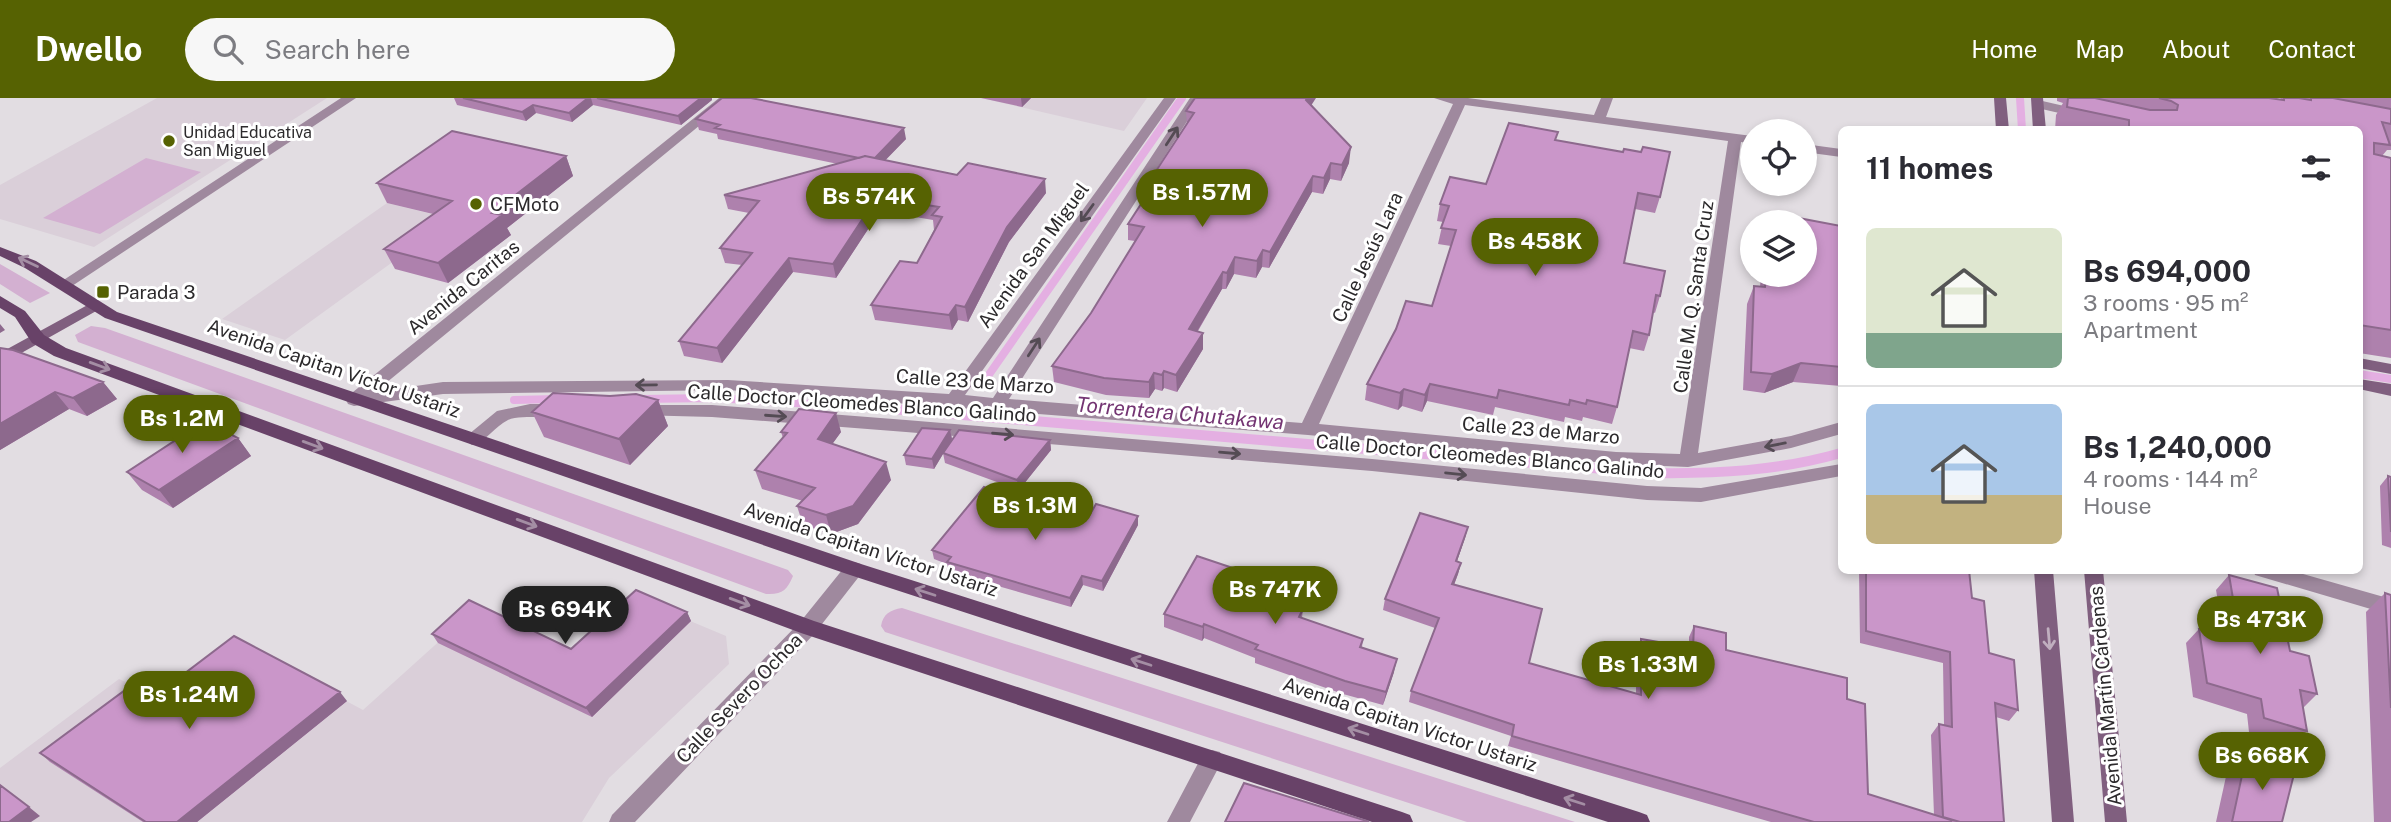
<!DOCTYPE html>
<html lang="en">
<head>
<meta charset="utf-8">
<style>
  :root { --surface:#fff; --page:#f7f7f7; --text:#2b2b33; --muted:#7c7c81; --line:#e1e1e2; --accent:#566202 }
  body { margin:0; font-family:"Public Sans",sans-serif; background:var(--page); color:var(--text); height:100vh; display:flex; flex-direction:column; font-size:26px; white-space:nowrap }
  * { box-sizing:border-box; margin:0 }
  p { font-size:23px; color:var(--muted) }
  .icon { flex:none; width:38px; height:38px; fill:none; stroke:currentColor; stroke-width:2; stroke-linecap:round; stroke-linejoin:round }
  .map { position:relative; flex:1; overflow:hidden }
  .drawer { position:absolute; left:1838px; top:28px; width:525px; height:448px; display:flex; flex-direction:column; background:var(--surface); border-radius:10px; box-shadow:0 4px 10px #0003 }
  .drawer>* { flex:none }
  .controls { position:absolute; left:1740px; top:21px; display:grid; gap:14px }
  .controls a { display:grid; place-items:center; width:77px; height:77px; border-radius:50%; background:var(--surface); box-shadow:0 4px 10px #0003; font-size:35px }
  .price { position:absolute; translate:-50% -60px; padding:0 16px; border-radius:24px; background:var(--accent); color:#fff; font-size:23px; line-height:46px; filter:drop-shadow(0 2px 4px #0008) }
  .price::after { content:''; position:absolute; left:50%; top:42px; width:21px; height:16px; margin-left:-10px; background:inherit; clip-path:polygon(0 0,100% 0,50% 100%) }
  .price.on { background:#222; color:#fff }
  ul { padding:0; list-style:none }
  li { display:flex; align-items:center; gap:21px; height:175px; padding:0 28px }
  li+li { border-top:2px solid var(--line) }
  li span { display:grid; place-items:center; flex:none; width:196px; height:140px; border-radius:10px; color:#555 }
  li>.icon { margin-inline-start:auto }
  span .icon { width:84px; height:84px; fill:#fffc; stroke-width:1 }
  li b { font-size:30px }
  h2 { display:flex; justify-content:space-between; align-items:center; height:84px; padding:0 28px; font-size:30px }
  header { display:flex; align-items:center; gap:42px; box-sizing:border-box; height:98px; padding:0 35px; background:var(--accent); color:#fff }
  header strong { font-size:33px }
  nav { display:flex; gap:38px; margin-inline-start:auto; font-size:24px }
  .search { width:490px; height:63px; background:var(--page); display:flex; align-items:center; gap:18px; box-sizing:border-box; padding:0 24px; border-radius:38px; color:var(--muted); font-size:26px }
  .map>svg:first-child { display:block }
  .built { fill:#dacfd9 }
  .green { fill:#d3b0d1 }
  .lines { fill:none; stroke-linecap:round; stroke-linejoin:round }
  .stream-far1 { stroke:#e4afe2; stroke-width:8 }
  .stream { stroke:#e4afe2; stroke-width:10 }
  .lane { fill:#9f899e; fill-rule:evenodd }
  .street { fill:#9f899e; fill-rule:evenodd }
  .secondary { fill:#805f7f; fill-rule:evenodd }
  .primary { fill:#684268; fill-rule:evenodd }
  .wall { fill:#ae81ad }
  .shaded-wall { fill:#8d698d }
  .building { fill:#ca96c9; stroke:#8d698d; stroke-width:2 }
  .oneway { stroke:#544b54 }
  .oneway2 { stroke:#a48ea4 }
  .oneway3 { stroke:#c0afbf }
  .poi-dot { fill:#566202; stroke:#fff; stroke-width:2.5 }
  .labels { text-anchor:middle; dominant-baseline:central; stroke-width:6; stroke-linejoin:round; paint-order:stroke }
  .far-poi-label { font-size:16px; fill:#2c2a2c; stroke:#fff; text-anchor:start }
  .poi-label { font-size:19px; fill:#2c2a2c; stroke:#fff; text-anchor:start }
  .street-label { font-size:19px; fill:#2c2a2c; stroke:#fff }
  .water-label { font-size:21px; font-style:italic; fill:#743573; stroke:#fff }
</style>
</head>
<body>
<header>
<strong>Dwello</strong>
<div class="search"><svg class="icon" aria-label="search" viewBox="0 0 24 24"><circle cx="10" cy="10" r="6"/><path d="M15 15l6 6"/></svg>Search here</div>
<nav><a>Home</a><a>Map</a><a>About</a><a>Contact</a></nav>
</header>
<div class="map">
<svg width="2391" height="724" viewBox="0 0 2391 724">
  <rect width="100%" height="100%" fill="#e2dde2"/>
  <path class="built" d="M157 0H327L94 149 0 121V87Z
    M981 0H1147L1124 33Z
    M387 105 452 121 285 242 222 221Z
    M640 502 726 538 729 566 609 680 582 724H0V670L119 581 169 603 242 547 363 612 475 511 576 560Z"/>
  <path class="green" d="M146 60 201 74 100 136 43 120Z
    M0 166 50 195 30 205 0 186Z
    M91 228 105 230 788 472 793 478C787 492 782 497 766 496L78 244 75 237Z
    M902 510 1575 724H1467L885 534 881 528C883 516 890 512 902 510Z"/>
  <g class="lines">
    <path class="stream-far1" d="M2020 0 2022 32
      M2359 276 2391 281
      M981 288 1182 0
      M639 301 714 300 909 312
      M514 302 558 301"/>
    <path class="stream" d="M880 310 1651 375C1716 376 1778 373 1841 355"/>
    <path class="lane" d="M2038 2 2086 13 2087 16 2081 20 2033 9V3Z"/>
    <path class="street" d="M341 0H356L69 190H59L56 187Z
      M719 0H733L375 294 443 284 728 282 949 296 1164 0H1176L965 297 993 300 1190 0H1202L1009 301 1302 325 1453 6 1434 0H1468L1594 17 1601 0H1613L1606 19 1752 38V46L1741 44 1698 355 1791 338 1841 324V336L1791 350 1688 369 1616 366 1308 337 728 292 443 296 354 308 348 306 346 302 348 298ZM1465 7 1728 43 1680 356 1616 354 1319 326Z
      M1804 46 1841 51V59L1804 54Z
      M530 306H558L566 312C558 324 524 315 508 322 495 328 487 343 472 347L463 341 497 313Z
      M642 307H712L906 322 1372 361 1647 388 1701 390 1841 366V378L1701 404 1647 402 1372 373 906 334 712 319 636 317 634 313 636 309Z
      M854 464 861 466 863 471 861 476 815 535 635 724H609L612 717 801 523 847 466Z
      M2253 472H2289L2391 501V517L2255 477Z
      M1212 652 1220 654 1223 661 1190 724H1167L1204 654Z"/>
    <path class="secondary" d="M1994 0H2006L2009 32H1996Z
      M2031 0H2043L2046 32H2033Z
      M93 204 101 209 98 212 0 267V255Z
      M2359 260 2391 266V276L2359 270Z
      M2359 281 2391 286V298L2359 291Z
      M2034 472H2053L2074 724H2052Z
      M2084 472H2103L2127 724H2105Z"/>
    <path class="primary" d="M0 149 36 163 117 214 861 466 1639 714 1647 717 1650 724H1608L847 476 105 220 25 170 0 158Z
      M0 198 25 213 44 237 66 250 814 523 1402 714 1410 717 1413 724H1372L801 535 54 258 32 245 15 219 0 210Z"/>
  </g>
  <path class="wall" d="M454 0H712V2L681 27 593 7 572 24 536 15 526 23 457 7Z
    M981 0H1031L1022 9Z
    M2057 0H2269L2280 1 2281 0H2391V52H2387L2382 58 2391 60V260L2359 255V32H2055L2056 17 2063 5 2057 3Z
    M1312 7 1349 65 1341 83 1330 81 1323 96 1312 94 1269 170 1262 169 1256 180 1234 176 1226 191H1222L1198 233 1203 251 1177 294 1164 290 1162 293 1155 291 1149 300 1106 297 1054 284 1052 268 1091 215 1135 143 1128 142V126L1152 88V79L1187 27 1186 13Z
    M696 21 906 41 885 62 1046 95 1009 144 968 224 958 222 952 232 875 222 871 207 917 165 934 132 933 122 880 113 836 180 793 174 722 265 684 258 679 243 742 167 725 165 720 150 749 115 728 111 724 97 838 66 718 41 717 36 699 32Z
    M1556 42 1660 99 1655 115 1635 111 1624 165 1660 198 1655 215 1653 214 1649 237 1644 253 1629 250 1617 309 1612 326 1583 319 1582 323 1565 319 1564 324 1495 309 1493 317 1427 303 1422 314 1402 308 1398 312 1365 302 1367 286 1432 208 1451 148 1438 146 1443 124 1437 123 1440 106 1486 86Z
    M566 58 573 78 507 130 511 137 448 185 395 171 384 151 433 116 387 105 377 85Z
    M1772 115 1841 128V288L1793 284 1764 295 1743 292 1747 206 1754 188 1760 189 1761 177H1804V124H1769Z
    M0 250 103 284 117 301 87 318 69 311 0 352Z
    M658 302 668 328 630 367 544 339 532 314Z
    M950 332 952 341 934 371 906 367 904 357Z
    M781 334H841L832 346 891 382 858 426 831 436 803 427 797 408 803 403 762 391 755 372 783 340Z
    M238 340 251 358 173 410 142 392 127 374Z
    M1050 342 1051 352 1019 392 945 365 943 355Z
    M2388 378 2391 379V450L2382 447 2380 388Z
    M1089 418H1138V427L1103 493 1083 487 1071 509 949 474 947 466 934 461 932 452 1063 419Z
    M1468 429 1465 440 1457 463 1461 465 1458 476 1454 487 1529 565 1636 596V552L1641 541 1689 549V539L1694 528 1726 552 1847 601 1868 696 1934 717 1931 637 1939 626 1944 627 1943 565 1860 545 1859 472H1969L1972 500 1989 555 2018 612 2009 623 1996 619 2004 724H1771L1508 648 1511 638 1409 604 1411 593 1435 530 1383 512 1385 501Z
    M1251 476V490L1250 492 1303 511 1302 520 1363 541 1362 549 1394 574 1383 607 1343 596 1255 565V560L1204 540 1202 543 1164 529V516Z
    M2229 477 2290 553 2317 596 2303 610 2307 633 2292 647 2249 634 2247 616 2193 599 2186 545 2199 531 2224 537 2216 492Z
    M2385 495 2391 497V724H2374L2366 514Z
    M687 514 691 523 592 619 438 545 432 536 571 551Z
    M160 594 347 603 197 724H143L50 664 40 655Z
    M2247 654 2282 724H2216L2227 674Z"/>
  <path class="shaded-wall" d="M588 0H591L593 7 572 24 569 15Z
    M701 0H712V2L681 27 678 18Z
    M1021 0H1031L1022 9Z
    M1307 0H1316L1305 17 1306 2Z
    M533 7 536 15 526 23 522 14Z
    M904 30 906 41 875 73 873 63Z
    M1351 49 1349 65 1341 83 1342 67Z
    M566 58 573 78 507 130 511 137 448 185 438 165 492 115Z
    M1331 65 1330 81 1323 96 1324 80Z
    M1313 78 1312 94 1269 170 1270 154Z
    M1045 81 1046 95 1009 144 968 224 965 209 1007 129Z
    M877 99 880 113 836 180 833 166Z
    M1263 152 1262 169 1256 180 1257 163Z
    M1235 159 1234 176 1226 191 1227 175Z
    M789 160 793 174 722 265 717 250Z
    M1223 174 1222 191 1189 247V231Z
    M956 207 958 222 952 232 949 217Z
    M0 226 5 232 0 235Z
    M1203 235V251L1177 294 1176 277Z
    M1801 265 1793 284 1764 295 1772 276Z
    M1164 273V290L1162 293V277Z
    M1154 275 1155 291 1149 300V284Z
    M103 284 117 301 87 318 73 300Z
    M1430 286 1427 303 1422 314 1425 297Z
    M1404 291 1402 308 1398 312 1400 295Z
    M55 294 69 311 0 352V326Z
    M658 302 668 328 630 367 619 341Z
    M836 315 841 334 823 359 818 341Z
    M950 332 952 341 934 371 932 361Z
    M238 340 251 358 173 410 159 392Z
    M1050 342 1051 352 1019 392 1017 382Z
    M886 364 891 382 858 426 831 436 826 417Z
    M1138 418V427L1103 493 1102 483Z
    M1468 429 1465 440 1453 474 1456 463Z
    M1461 465 1458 476 1450 497 1452 486Z
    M1251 476V490L1244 504V490Z
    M1082 478 1083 487 1071 509 1070 500Z
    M687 514 691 523 592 619 586 610Z
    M1204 526V540L1202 543 1203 529Z
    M1397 561 1394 574 1383 607 1386 594Z
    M340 594 347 603 197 724H177Z
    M29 709 40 718 31 724H9Z"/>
  <path class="building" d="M463 0H588L569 15 533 7 522 14Z
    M597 0H701L678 18Z
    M722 0H751L904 30 875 60 865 58 859 60 715 30 720 27 696 21Z
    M1195 0H1307L1306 2 1351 49 1342 67 1331 65 1324 80 1313 78 1270 154 1263 152 1257 163 1235 159 1227 175 1223 174 1189 231 1203 235 1176 277 1164 273 1162 277 1154 275 1149 284 1104 280 1052 268 1091 215 1144 129 1128 126 1158 80 1152 79 1194 15 1186 13Z
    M2068 0H2095L2150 12H2177L2178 7 2171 3 2159 0H2269L2284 2V0H2299L2311 2V0H2333L2391 11V26L2382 24 2390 47 2374 45V56L2391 60V232L2359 227V32H2129V22L2067 9Z
    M1509 25 1558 34 1555 42 1623 54 1624 51 1641 54 1643 49 1670 54 1660 99 1638 95 1624 165 1665 173 1660 198 1656 197 1649 237 1633 233 1617 309 1587 302 1586 306 1570 302 1569 307 1499 292 1497 300 1430 286 1425 297 1404 291 1400 295 1367 286 1396 231 1406 203 1432 208 1456 132 1441 130 1449 108 1440 106 1450 79 1486 86Z
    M452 33 566 58 492 115 502 117 438 165 384 151 452 103 377 85Z
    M865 58 957 77 968 65 1045 81 1007 129 965 209 956 207 949 217 871 207 900 163 917 165 942 119 932 117 939 109 877 99 833 166 789 160 717 250 679 243 752 155 720 150 759 103 724 97Z
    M1772 115 1841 128V269L1801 265 1772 276 1751 274 1754 188 1765 189 1766 177H1804V124H1771Z
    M0 250 13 252 103 284 73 300 55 294 0 326Z
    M553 295 610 298 636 296 658 302 619 341 532 314Z
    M799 311 836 315 818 341 886 364 853 408 826 417 797 408 815 390 755 372 787 335 781 334Z
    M205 323 238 340 159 392 127 374Z
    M922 330 950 332 932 361 904 357Z
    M959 332 1050 342 1017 382 943 355Z
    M2388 378 2391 379V434Z
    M984 389 1063 419 1070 410 1089 418 1096 406 1138 418 1102 483 1082 478 1070 500 947 464 951 459 932 452Z
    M1420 415 1468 429 1456 463 1461 465 1452 486 1542 511 1529 565 1641 597V541L1693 550 1694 528 1726 535V552L1847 580V601L1865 606 1868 696 1951 722V724H1814L1512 638 1514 627 1411 593 1439 520 1385 501Z
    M1197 458 1251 476 1244 490 1303 511 1299 519 1363 541 1360 549 1397 561 1386 594 1345 583 1255 551 1258 547 1204 526 1203 529 1164 516Z
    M1866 472H1969L1972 500 1984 503 1989 555 2014 562 2018 612 1995 605 2004 724H1960L1943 719 1939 626 1952 629 1950 554 1866 533Z
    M2229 477 2277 490 2290 553 2309 558 2317 596 2300 592 2307 633 2264 620 2261 601 2207 585 2199 531 2240 542Z
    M636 492 687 514 586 610 432 536 469 502 571 551Z
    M2385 495 2391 497V610Z
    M234 538 340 594 177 724H146L40 655 136 584 160 594Z
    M2247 654 2294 676 2282 724H2232Z
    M1244 685 1367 723 1369 724H1225Z
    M0 687 29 709 9 724H0Z"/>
  <defs><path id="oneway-shaft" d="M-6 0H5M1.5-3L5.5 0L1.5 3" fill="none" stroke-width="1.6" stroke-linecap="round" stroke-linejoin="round" transform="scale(1.75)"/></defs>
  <g class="oneway">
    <use href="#oneway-shaft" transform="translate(1172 38) rotate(-57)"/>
    <use href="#oneway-shaft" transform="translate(1087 115) rotate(126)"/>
    <use href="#oneway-shaft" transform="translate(1034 249) rotate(-57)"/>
    <use href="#oneway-shaft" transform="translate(646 287) rotate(179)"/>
    <use href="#oneway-shaft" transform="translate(776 318) rotate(4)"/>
    <use href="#oneway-shaft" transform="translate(1003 336) rotate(5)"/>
    <use href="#oneway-shaft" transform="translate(1775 347) rotate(169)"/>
    <use href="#oneway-shaft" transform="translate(1230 355) rotate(5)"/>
    <use href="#oneway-shaft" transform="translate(1456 376) rotate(6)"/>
  </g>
  <g class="oneway2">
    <use href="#oneway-shaft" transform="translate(28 164) rotate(-155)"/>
    <use href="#oneway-shaft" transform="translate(100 268) rotate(20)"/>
    <use href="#oneway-shaft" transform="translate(313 347) rotate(20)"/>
    <use href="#oneway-shaft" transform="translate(527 425) rotate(20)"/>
    <use href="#oneway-shaft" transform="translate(925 494) rotate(-162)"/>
    <use href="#oneway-shaft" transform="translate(740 504) rotate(20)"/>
    <use href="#oneway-shaft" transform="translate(1141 564) rotate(-162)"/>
    <use href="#oneway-shaft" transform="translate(1358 633) rotate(-162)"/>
    <use href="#oneway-shaft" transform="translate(1574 703) rotate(-162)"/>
  </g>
  <use class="oneway3" href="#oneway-shaft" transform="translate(2049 541) rotate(85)"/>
  <g class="poi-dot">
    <circle cx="169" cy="43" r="7"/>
    <circle cx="476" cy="106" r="7"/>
    <rect x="96" y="187" width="14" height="14" rx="3.5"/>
  </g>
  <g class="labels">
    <g class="far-poi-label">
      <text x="183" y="34">Unidad Educativa<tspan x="183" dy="18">San Miguel</tspan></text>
    </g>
    <g class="poi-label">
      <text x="490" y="106">CFMoto</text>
      <text x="117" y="194">Parada 3</text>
    </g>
    <g class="street-label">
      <text transform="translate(1033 157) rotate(-54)">Avenida San Miguel</text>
      <text transform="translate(1367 159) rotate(-65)">Calle Jesús Lara</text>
      <text transform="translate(463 189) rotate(-39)">Avenida Caritas</text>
      <text transform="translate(1693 199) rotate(-82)">Calle M. Q. Santa Cruz</text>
      <text transform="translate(334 270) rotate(19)">Avenida Capitan Víctor Ustariz</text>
      <text transform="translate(975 283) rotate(4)">Calle 23 de Marzo</text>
      <text transform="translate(862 305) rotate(4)">Calle Doctor Cleomedes Blanco Galindo</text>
      <text transform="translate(1541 332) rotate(5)">Calle 23 de Marzo</text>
      <text transform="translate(1490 358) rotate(5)">Calle Doctor Cleomedes Blanco Galindo</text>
      <text transform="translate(871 451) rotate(18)">Avenida Capitan Víctor Ustariz</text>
      <text transform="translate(2105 598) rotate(-95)">Avenida Martín Cárdenas</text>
      <text transform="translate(739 600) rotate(-46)">Calle Severo Ochoa</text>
      <text transform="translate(1410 626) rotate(18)">Avenida Capitan Víctor Ustariz</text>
    </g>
    <g class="water-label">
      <text transform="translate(1180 315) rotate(5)">Torrentera Chutakawa</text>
    </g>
  </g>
</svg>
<div class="controls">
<a><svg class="icon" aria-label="locate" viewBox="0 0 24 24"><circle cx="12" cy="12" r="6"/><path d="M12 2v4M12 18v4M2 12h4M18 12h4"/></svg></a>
<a><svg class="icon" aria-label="layers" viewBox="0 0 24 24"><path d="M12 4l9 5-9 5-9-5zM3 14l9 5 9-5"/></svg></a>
</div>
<b class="price" style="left:1202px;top:131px">Bs 1.57M</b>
<b class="price" style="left:869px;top:135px">Bs 574K</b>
<b class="price" style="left:1535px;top:180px">Bs 458K</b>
<b class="price" style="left:182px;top:357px">Bs 1.2M</b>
<b class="price" style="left:1035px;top:444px">Bs 1.3M</b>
<b class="price" style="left:1275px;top:528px">Bs 747K</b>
<b class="price on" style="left:565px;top:548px">Bs 694K</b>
<b class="price" style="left:2260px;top:558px">Bs 473K</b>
<b class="price" style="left:1648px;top:603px">Bs 1.33M</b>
<b class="price" style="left:189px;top:633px">Bs 1.24M</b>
<b class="price" style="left:2262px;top:694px">Bs 668K</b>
<section class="drawer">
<h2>11 homes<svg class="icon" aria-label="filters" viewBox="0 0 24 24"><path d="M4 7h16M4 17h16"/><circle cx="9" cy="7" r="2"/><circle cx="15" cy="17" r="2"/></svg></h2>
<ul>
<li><span style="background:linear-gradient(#dfe7d0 75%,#7fa58c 0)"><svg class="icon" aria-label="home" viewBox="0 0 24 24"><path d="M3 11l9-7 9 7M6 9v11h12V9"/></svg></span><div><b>Bs 694,000</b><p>3 rooms · 95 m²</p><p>Apartment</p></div></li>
<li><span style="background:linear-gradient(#a9c7e8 65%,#c2b280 0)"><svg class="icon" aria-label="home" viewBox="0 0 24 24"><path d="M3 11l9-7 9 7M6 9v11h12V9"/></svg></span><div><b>Bs 1,240,000</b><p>4 rooms · 144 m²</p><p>House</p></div></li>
</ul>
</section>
</div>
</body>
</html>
